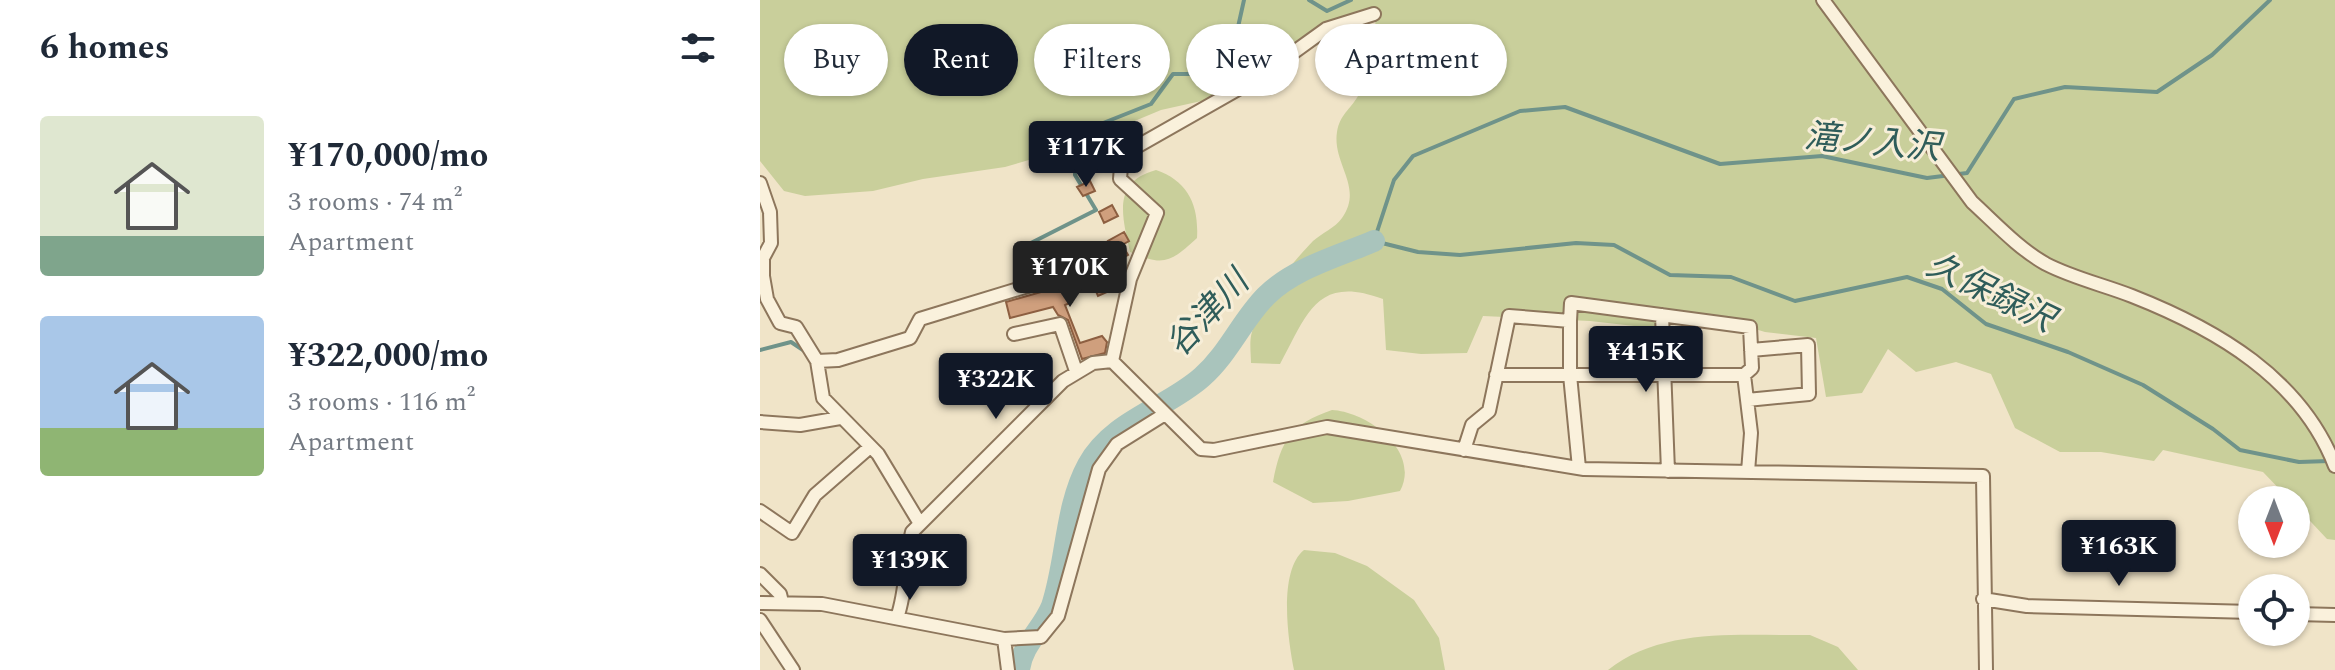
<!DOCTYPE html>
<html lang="en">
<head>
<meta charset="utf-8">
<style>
  :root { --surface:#fff; --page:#f6f6f7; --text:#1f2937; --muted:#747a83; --accent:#111827 }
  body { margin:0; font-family:Spectral,"Noto Sans JP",serif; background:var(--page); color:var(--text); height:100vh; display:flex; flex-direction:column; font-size:30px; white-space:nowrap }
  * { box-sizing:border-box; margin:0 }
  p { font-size:26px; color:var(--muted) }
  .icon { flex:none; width:44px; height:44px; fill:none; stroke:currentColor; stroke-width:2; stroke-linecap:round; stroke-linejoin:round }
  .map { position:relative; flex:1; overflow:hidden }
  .details { display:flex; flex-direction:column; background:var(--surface); width:760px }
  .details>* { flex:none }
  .banner { position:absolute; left:24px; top:24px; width:760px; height:72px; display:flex; gap:16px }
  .needle { width:52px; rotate:180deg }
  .controls { position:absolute; left:1478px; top:486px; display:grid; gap:16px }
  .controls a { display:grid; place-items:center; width:72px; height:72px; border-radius:50%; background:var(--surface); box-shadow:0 2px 6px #0004; font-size:40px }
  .price { position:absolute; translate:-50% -68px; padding:0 18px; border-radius:8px; background:var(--accent); color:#fff; font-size:26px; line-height:52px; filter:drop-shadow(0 2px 4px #0008) }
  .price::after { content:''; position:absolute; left:50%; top:48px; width:24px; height:18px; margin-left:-12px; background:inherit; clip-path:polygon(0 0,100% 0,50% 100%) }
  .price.active { background:#222; color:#fff }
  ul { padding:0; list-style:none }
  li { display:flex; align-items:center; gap:24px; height:200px; padding:0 40px }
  li span { display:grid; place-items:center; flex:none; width:224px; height:160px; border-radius:8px; color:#555 }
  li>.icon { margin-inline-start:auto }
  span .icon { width:96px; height:96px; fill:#fffc; stroke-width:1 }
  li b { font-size:34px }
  h2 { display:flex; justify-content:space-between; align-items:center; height:96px; padding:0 40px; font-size:34px }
  .tag { padding:0 28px; border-radius:36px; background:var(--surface); box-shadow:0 2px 6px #0004; font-size:28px; line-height:72px }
  .tag.active { background:var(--accent); color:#fff }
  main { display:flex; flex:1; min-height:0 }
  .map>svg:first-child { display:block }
  .green { fill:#c9cf9b }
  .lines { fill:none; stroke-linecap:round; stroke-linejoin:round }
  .stream { stroke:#6f938a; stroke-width:4 }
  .river { stroke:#a9c4bc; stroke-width:22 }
  .building { fill:#cf9f7d; stroke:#8d5f41; stroke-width:2 }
  .minor-casing { stroke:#8d765c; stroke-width:16 }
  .minor { stroke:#faf1dc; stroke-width:12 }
  .labels { text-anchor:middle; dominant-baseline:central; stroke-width:6; stroke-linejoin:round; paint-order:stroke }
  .water-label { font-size:34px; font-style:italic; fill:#2f5d5a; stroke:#f7eed8 }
</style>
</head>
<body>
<main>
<section class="details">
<h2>6 homes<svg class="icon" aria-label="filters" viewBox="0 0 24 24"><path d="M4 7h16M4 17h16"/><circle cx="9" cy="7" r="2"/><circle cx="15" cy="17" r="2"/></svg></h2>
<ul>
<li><span style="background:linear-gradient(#dfe7d0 75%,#7fa58c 0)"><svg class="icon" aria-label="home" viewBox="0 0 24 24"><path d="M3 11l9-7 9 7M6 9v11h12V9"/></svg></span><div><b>¥170,000/mo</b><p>3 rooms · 74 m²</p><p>Apartment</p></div></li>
<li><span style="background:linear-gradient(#a9c7e8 70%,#8fb573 0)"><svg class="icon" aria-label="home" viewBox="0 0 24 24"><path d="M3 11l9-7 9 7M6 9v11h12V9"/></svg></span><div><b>¥322,000/mo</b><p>3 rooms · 116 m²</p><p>Apartment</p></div></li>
</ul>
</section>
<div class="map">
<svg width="1575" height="670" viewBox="0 0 1575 670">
  <rect width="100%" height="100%" fill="#f0e4c8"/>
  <path class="green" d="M0 0H1575V540L1567 539 1536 506V500H1530L1503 472 1403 450 1394 461 1341 452H1300L1255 428 1231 374 1196 362 1156 372 1128 349 1102 393 1066 397 1056 338 1005 332 945 314 892 328 830 321 723 316 707 353 661 354 626 350 623 299C556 274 547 315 520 364L491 363C491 354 489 341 492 332 500 301 531 264 553 241 562 233 575 228 582 218 604 187 572 164 577 132 580 114 590 110 598 96 612 73 619 46 615 20L572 32 473 94 401 110 310 148 245 167 163 179 113 191 45 196 24 191 0 161Z
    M396 170C428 181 439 205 437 238 411 262 404 267 370 252 362 215 352 182 396 170Z
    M572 410C609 412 661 452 640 491L588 501 553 503 513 482C521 440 531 424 572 410Z
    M544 550 575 553 607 566 654 600 679 638 685 670H534C528 640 518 571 544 550Z
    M1050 635 1078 647 1098 670H848C903 626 983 636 1050 635Z"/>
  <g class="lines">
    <path class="stream" d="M549 0 567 11 591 0
      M1510 0 1452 55 1397 92 1305 87 1254 99 1207 173 1167 178 1062 156 960 164 805 107 760 111 653 156 634 180 614 241 658 252 700 255 816 243 854 245 910 275 971 277 1035 301 1147 277 1182 289 1226 324 1308 352 1383 385 1453 429 1480 450 1539 462 1569 461
      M258 283 270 279 273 272 263 247 336 210 315 175 316 141 323 131 391 104 413 74H446L462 70 472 54 484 0
      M0 350 31 342 46 352"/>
    <path class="river" d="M259 670C262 644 283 629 292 606 307 561 305 507 328 465 353 420 406 409 442 377 469 353 482 320 506 296 534 268 579 256 614 241"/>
  </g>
  <path class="building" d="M330 181 335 191 323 196 317 187Z
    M352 205 358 216 344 223 339 212Z
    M364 232 369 241 362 245 368 255 359 260 348 241Z
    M330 246 342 275 349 272 356 288 338 296 326 268 302 278 312 302 305 305 320 343 342 336 347 342 345 353 322 359 308 320 298 315 293 307 250 318 246 302 288 290V269L307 262 305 257Z"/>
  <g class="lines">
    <defs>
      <path id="minor" d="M1063 0 1212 202C1235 223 1259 249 1286 264 1313 278 1344 285 1372 296 1456 329 1541 378 1575 466
        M0 183 10 212 11 243 3 258V276L7 299 20 323 36 327 57 361 63 398 118 454 159 522
        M902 315 908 471
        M810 321 811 303 990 327 992 368 984 375
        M254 334 300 324 316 371
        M57 361 78 360 150 338 160 319 281 282 278 263
        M352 361 370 279 397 213 360 179 362 155 501 76 566 29 614 14
        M736 375H984L991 433 988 472
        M987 400 1049 394 1048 345 991 350
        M0 422 40 425 80 418
        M704 450 712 425 729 411 749 316 810 321V375L819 468
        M0 511 32 533 55 495 110 447
        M0 574 20 594 22 602
        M1223 599 1267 606 1492 612
        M0 603 62 604 244 639 248 670
        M1536 614 1575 615
        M137 618C147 589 145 561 152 532L303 381 333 363 352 361 441 449 454 450 567 427 824 469 1223 476 1226 670
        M0 620 33 670
        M244 639 281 637 298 616 339 469 357 444 405 414"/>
    </defs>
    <use href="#minor" class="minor-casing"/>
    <use href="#minor" class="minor"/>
  </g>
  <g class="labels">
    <g class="water-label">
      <text transform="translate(1112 143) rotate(5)">滝ノ入沢</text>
      <text transform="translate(1230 293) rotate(26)">久保録沢</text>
      <text transform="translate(448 314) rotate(-47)">谷津川</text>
    </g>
  </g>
</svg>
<div class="controls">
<a><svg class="needle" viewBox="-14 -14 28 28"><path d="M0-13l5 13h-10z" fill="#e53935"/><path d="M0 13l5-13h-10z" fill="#747a83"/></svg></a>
<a><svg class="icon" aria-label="locate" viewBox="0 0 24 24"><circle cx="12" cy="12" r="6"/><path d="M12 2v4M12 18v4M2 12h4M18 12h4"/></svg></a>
</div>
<b class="price" style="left:326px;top:189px">¥117K</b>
<b class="price active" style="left:310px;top:309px">¥170K</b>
<b class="price" style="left:886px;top:394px">¥415K</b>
<b class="price" style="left:236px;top:421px">¥322K</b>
<b class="price" style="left:1359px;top:588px">¥163K</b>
<b class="price" style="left:150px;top:602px">¥139K</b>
<div class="banner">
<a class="tag">Buy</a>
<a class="tag active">Rent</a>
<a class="tag">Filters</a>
<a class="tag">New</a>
<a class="tag">Apartment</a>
</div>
</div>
</main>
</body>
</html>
